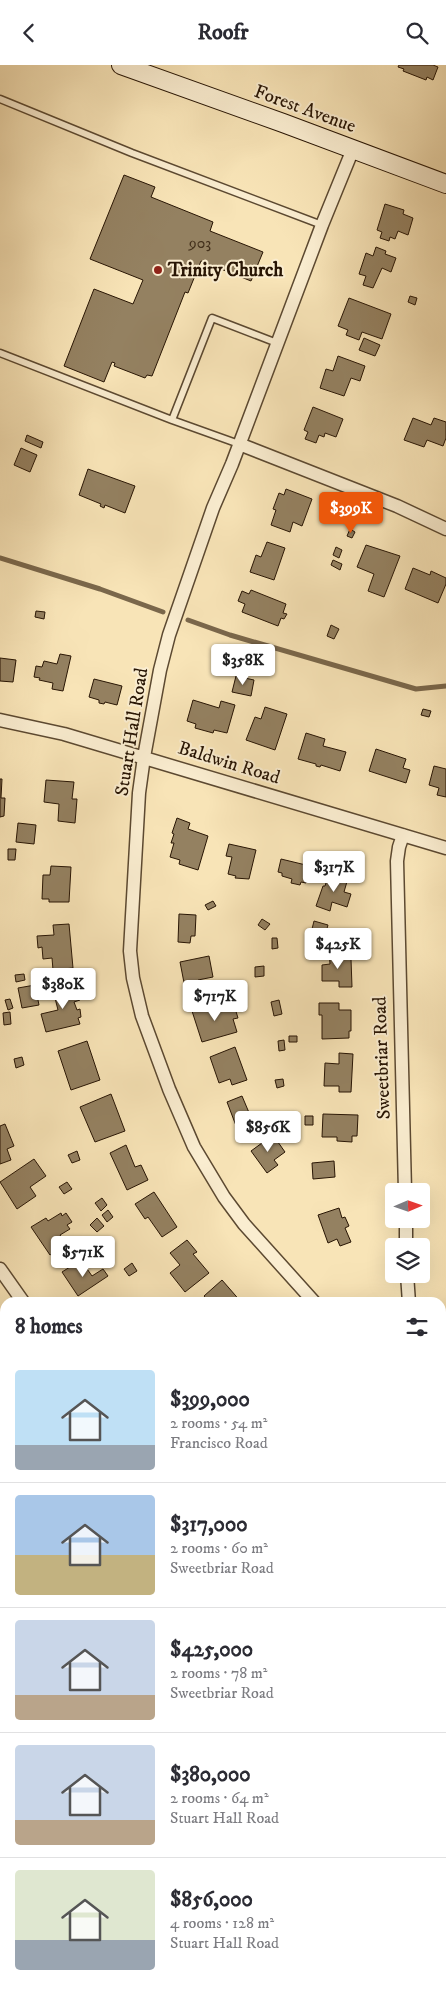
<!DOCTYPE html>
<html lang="en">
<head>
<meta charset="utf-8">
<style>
  :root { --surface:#fff; --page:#f7f7f7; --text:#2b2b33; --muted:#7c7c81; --line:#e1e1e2; --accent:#ea580c }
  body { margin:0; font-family:"IM FELL DW Pica",serif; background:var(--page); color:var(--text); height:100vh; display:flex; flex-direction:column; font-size:19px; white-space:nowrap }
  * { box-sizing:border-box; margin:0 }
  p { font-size:16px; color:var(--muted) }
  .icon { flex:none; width:28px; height:28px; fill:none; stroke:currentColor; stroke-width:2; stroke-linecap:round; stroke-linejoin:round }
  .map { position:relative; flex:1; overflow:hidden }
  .panel { position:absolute; left:0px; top:1232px; width:446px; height:696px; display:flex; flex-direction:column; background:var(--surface); border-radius:15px 15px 0 0; box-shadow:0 5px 20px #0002 }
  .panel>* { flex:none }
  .needle { width:32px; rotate:88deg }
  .fabs { position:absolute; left:385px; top:1118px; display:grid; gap:10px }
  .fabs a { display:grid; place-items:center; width:45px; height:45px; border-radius:5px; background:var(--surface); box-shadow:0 5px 20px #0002; font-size:25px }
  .price { position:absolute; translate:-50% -42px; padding:0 11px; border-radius:5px; background:#fff; color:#222; font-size:16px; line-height:32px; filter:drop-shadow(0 1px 2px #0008) }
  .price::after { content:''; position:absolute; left:50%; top:30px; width:15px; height:11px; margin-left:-8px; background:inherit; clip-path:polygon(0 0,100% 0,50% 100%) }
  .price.current { background:var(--accent); color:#fff }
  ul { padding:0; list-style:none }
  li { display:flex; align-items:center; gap:15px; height:125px; padding:0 15px }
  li+li { border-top:1px solid var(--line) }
  li span { display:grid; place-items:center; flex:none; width:140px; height:100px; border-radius:5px; color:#555 }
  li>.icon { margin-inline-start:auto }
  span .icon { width:60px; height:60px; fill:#fffc; stroke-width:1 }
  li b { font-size:21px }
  h2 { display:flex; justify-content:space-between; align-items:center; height:60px; padding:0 15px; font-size:21px }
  header { display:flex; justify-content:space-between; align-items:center; height:65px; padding:0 15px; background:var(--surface); font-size:22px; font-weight:800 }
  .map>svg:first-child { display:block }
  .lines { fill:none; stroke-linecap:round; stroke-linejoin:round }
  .stream { stroke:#7a674b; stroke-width:5 }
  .building { fill:#948161; stroke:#281504 }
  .service-casing { stroke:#5c4931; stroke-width:9 }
  .minor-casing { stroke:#5c4931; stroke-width:15 }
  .secondary-casing { stroke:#281504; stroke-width:20 }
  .service { stroke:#faedd0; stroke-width:6 }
  .minor { stroke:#faedd0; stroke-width:12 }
  .secondary { stroke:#faedd0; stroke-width:18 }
  .poi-dot { fill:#8f2418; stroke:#faedd0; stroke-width:2 }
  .labels { text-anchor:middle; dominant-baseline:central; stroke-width:4; stroke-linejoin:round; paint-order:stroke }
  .number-label { font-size:16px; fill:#43301b }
  .street-label { font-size:19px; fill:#281504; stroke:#faedd0 }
  .poi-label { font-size:19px; font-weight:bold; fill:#281504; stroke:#faedd0; text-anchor:start }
</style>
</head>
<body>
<header><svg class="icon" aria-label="back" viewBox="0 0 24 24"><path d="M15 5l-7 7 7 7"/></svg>Roofr<svg class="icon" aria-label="search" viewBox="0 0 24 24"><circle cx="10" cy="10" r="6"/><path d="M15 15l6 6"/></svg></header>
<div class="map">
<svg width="446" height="1928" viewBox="0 0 446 1928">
  <rect width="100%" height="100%" fill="#f8e4b7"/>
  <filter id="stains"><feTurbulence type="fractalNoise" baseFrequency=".004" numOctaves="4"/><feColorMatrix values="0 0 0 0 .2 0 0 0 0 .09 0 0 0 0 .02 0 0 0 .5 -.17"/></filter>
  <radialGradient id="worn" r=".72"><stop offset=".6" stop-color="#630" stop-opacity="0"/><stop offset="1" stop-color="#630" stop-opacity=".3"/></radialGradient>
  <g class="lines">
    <path class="stream" d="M0 493 100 524 163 547
      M188 555 230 570 416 624 446 621"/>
  </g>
  <path class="building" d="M399 0H433L438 2 433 15 427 12 426 15 403 6 404 4 398 2Z
    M124 110 155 122 151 132 213 157 210 166 263 187 251 216 201 196 188 228 185 227 152 311 147 310 145 313 114 301 115 298 112 297 104 317 64 301 94 224 133 239 143 215 90 194Z
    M385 139 404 145 403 149 413 153 408 170 398 166 395 174 390 172 389 176 380 173 382 167 377 165Z
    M376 182 386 186 385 189 396 193 391 207 382 203 373 223 363 220 366 211 359 209 366 188 373 191Z
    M410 231 417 233 415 240 408 237Z
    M349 233 391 249 382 274 362 267 359 275 346 270 348 265 338 261Z
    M364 273 380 280 375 291 359 285Z
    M338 291 365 301 360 316 351 313 344 331 320 323 326 304 333 306Z
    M313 342 343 354 336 372 325 368 324 372 319 370 316 378 305 374 308 367 304 365Z
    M413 353 431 360 434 353 446 357V373L443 381 427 375 424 382 404 375Z
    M27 370 43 377 41 383 25 376Z
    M21 383 37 390 30 407 14 400Z
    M88 404 135 421 125 448 105 440 104 443 100 441 101 439 79 430Z
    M286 424 312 434 302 461 293 457 290 467 271 460 276 445 273 444 279 428 284 430Z
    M350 464 355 467 352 473 347 471Z
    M267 477 285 483 274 515 250 507 256 490 261 492Z
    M366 480 400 491 384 532 368 526 374 509 357 502Z
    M336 482 342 485 339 493 333 490Z
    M333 495 342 499 340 505 331 500Z
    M413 503 430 510 431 506 446 513V519L438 538 405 524Z
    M251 525 286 539 283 548 287 549 284 554 281 553 278 561 242 547 245 539 238 536 242 526 249 529Z
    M36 546 45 547 44 554 35 552Z
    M331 560 339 564 334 574 327 571Z
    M60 589 71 591 63 626 52 624 53 618 39 615 40 613 34 612 36 601 42 602 44 596 57 599Z
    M0 593 16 595 13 617 0 616Z
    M236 611 254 615 251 631 232 627Z
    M94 614 122 621 117 640 105 637 104 639 99 638V635L89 632Z
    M193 635 219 643 221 636 235 640 227 668 214 665 213 668 195 663 196 659 187 656Z
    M265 642 287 649 275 685 246 675 255 652 261 654Z
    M423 644 431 646 429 652 421 650Z
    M306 668 325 674 323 681 346 687 340 706 321 700 320 702 316 701V699L298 694Z
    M376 684 406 694 403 703 410 705 406 718 369 706Z
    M434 701 446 704V732L437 730 439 723 429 720Z
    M0 714H2L1 733H5L4 751 0 752Z
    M46 715 74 717 72 734H77L75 758 58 756 59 739 44 737Z
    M177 753 190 758 188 764 208 771 198 805 179 799 180 795 170 792 174 778H171L174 769 172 768Z
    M18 758 36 760 34 779 16 777Z
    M229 779 256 785 249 814 235 813 236 811 228 809 232 792 226 791Z
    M8 784H16L15 795H8Z
    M281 794 310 801 306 818 301 817 300 820 291 818 292 814 282 811V808L278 807Z
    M51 801 71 802 69 837H49V834H42L43 810H50Z
    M329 808 348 813 344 827 351 829 347 842 332 837 330 846 316 841 323 821H325Z
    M213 836 216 841 208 845 205 840Z
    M179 849 196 850 195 871H191L190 878 178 877Z
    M262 854 270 859 265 865 258 860Z
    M314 856 328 860 326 867 312 864Z
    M69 859 73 903 53 905 52 893 43 894 42 882 38 883 37 871 54 870 53 860Z
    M272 873H277L278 883 272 884Z
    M343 885V894H351L352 922H339V916H322V900L330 899 329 886Z
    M209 891 213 912 198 915 200 924 186 928 180 897Z
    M264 901V911L255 912V902Z
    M24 909 25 915 16 917 15 910Z
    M76 919 80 935 74 937 77 945 80 944 81 952 78 953 80 959 46 967 41 949 58 945 53 925Z
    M35 920 39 940 22 943 18 923Z
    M10 934 13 943 8 945 5 935Z
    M279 935 282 949 274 951 271 937Z
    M219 938 220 944 234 940 238 953 233 954 237 967 202 977 192 946Z
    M319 938H339V945H351V966H349V973L322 974V950H319Z
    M10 947 11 959 4 960 3 948Z
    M289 971H297V977H289Z
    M284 975 285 985 279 986 278 976Z
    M87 976 100 1015 71 1025 58 986Z
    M235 982 247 1015 232 1020 230 1014 219 1018 210 992Z
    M339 988 353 989 351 1027H339V1021H324L325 998 339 999Z
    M22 992 24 1000 16 1003 14 994Z
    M283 1014 284 1021 277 1023 275 1015Z
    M111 1029 125 1066 95 1077 80 1042Z
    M242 1031 250 1050 247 1052 251 1061 238 1066 227 1037Z
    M323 1049 358 1050 357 1071H352V1077L337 1076V1072H322Z
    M286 1050 290 1058 283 1061 280 1054Z
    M305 1051H313V1060H305Z
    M5 1059 14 1081 7 1084 11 1095 0 1099V1061Z
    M273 1070 285 1087 274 1095 278 1100 267 1108 251 1086Z
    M126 1080 135 1102 141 1100 148 1115 127 1125 110 1088Z
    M77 1086 80 1095 72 1098 68 1090Z
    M34 1094 46 1111 30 1122 36 1131 17 1144 0 1117Z
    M334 1096 335 1112 313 1114 312 1098Z
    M67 1117 72 1124 64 1129 59 1122Z
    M154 1127 177 1162 162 1172 148 1152 145 1154 135 1139Z
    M102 1133 107 1140 101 1146 95 1138Z
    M339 1143 342 1153 345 1152 349 1161 345 1163 351 1177 340 1181 337 1174 328 1178 318 1150Z
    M108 1145 113 1152 107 1157 102 1150Z
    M61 1148 62 1151 66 1148 72 1157 67 1160 70 1164 60 1170 66 1179 50 1190 31 1162 46 1153 48 1156Z
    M97 1153 104 1161 97 1167 90 1160Z
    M187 1175 197 1187 193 1189 209 1208 185 1227 170 1208 180 1200 170 1188Z
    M81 1195 92 1211 103 1204 108 1211 78 1231 62 1207Z
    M132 1198 137 1206 129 1211 124 1204Z
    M222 1215 242 1238H210L204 1231Z
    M0 1368 5 1375V1403L0 1407Z
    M441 1521 446 1532V1535L441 1537Z
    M446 1714V1733L441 1730V1721Z
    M2 1784 5 1787V1826L0 1820V1785Z
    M441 1853 446 1858V1881L441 1885Z
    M443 1903 446 1906V1928L440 1924 441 1905Z
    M61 1924H100L101 1928H63Z
    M200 1924H222L219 1928H206Z
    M262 1924H288L292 1928H266Z"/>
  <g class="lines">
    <defs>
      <path id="service" d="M0 34 132 88 322 160
        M0 288 172 355 239 379
        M172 355 212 253 277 278"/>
      <path id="minor" d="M239 379 397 441 446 464
        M0 655 64 669 446 783
        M403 770 399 782 397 796 405 1126
        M406 1154V1181
        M0 1204 24 1238
        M407 1209 409 1238
        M315 1238 244 1159 224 1132 194 1082 169 1024 142 951 133 913 130 886 139 728 144 692 160 605 169 570 213 443 232 399 322 160 353 84
        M441 1402 446 1413
        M441 1613 446 1614
        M0 1736 5 1735
        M0 1920 3 1928
        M377 1924 380 1928"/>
      <path id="secondary" d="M121 0 283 58 446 119"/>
    </defs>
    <use href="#service" class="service-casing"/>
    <use href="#minor" class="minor-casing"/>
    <use href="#secondary" class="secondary-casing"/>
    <use href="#service" class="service"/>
    <use href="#minor" class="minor"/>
    <use href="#secondary" class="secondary"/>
  </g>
  <circle class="poi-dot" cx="158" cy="205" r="5"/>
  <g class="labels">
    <g class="number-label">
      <text x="200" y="178">903</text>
    </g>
    <g class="street-label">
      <text transform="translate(305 44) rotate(20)">Forest Avenue</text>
      <text transform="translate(132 667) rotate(-81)">Stuart Hall Road</text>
      <text transform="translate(229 698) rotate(17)">Baldwin Road</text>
      <text transform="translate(382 993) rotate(-92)">Sweetbriar Road</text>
    </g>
    <g class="poi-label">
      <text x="168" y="205">Trinity Church</text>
    </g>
  </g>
  <rect width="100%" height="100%" filter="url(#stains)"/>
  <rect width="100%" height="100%" fill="url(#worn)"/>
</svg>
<div class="fabs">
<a><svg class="needle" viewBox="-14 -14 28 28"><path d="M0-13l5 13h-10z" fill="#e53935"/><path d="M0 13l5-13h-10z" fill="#7c7c81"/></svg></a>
<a><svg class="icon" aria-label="layers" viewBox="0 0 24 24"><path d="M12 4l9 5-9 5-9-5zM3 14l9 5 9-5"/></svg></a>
</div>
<b class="price current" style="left:351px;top:469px">$399K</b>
<b class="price" style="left:243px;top:621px">$358K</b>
<b class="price" style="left:334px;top:828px">$317K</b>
<b class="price" style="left:338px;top:905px">$425K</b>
<b class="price" style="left:63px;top:945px">$380K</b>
<b class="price" style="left:215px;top:957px">$717K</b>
<b class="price" style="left:268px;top:1088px">$856K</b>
<b class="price" style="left:83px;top:1213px">$571K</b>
<section class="panel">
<h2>8 homes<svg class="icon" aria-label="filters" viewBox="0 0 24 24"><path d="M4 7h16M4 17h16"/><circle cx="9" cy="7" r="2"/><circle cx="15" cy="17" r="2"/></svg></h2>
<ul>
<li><span style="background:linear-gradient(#bfe0f5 75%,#9aa5b1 0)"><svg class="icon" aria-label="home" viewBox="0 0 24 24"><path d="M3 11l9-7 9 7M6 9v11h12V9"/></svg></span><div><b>$399,000</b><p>2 rooms · 54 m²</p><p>Francisco Road</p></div></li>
<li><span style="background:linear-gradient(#a9c7e8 60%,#c2b280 0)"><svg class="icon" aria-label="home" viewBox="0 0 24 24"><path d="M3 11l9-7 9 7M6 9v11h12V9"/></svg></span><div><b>$317,000</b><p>2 rooms · 60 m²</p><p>Sweetbriar Road</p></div></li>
<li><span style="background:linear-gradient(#c9d6e8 75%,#b9a48a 0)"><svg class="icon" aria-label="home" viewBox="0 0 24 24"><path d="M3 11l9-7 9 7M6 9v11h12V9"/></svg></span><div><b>$425,000</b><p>2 rooms · 78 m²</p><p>Sweetbriar Road</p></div></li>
<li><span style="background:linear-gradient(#c9d6e8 75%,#b9a48a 0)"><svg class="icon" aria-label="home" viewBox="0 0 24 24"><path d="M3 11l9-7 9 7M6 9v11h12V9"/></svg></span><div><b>$380,000</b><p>2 rooms · 64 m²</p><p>Stuart Hall Road</p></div></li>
<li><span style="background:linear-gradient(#dfe7d0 70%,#9aa5b1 0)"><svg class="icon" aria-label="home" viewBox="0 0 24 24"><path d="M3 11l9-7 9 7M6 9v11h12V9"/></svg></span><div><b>$856,000</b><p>4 rooms · 128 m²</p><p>Stuart Hall Road</p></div></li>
</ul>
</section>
</div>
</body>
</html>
